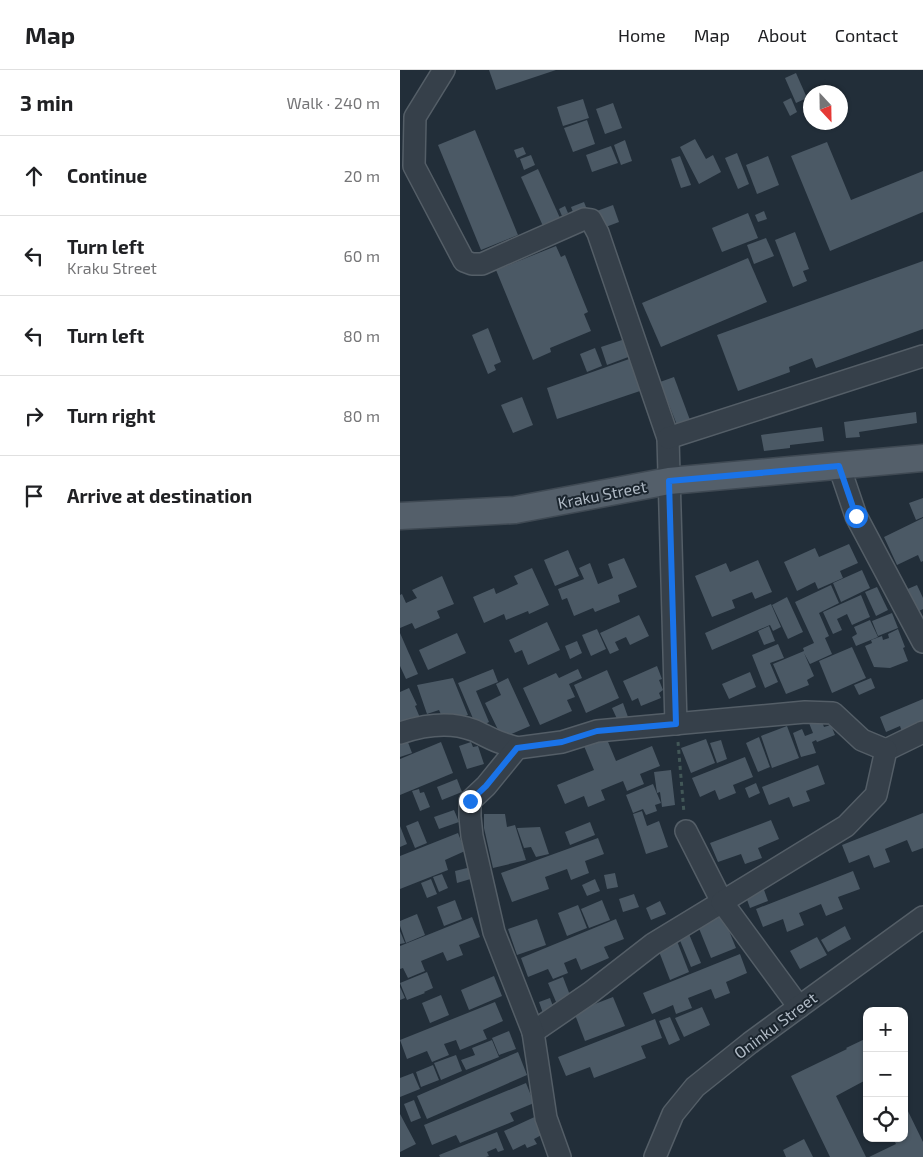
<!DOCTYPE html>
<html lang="en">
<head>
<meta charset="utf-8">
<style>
  :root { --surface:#fff; --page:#f2f2f2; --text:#202124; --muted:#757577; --line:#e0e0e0 }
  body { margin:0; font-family:"Exo 2",sans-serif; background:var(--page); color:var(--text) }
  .controls { position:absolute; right:15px; bottom:15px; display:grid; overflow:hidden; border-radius:10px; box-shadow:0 1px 4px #0004 }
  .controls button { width:45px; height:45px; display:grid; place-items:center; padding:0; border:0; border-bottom:1px solid var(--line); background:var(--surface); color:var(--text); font:25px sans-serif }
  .compass { position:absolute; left:403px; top:15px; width:45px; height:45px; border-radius:50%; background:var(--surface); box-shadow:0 1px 4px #0004; rotate:158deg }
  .stop { position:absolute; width:15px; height:15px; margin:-11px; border:4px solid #1a73e8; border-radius:50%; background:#fff }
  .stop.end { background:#1a73e8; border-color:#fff; box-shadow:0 1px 5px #0008 }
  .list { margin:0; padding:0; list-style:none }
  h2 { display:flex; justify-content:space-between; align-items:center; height:65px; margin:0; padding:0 20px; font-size:21px }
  h2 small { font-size:16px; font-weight:400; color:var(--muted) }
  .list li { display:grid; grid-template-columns:32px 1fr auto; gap:15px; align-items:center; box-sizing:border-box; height:80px; padding:0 20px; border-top:1px solid var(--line) }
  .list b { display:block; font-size:19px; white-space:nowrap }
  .list p { margin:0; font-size:16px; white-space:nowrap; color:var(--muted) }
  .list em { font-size:16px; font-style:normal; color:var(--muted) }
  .icon { flex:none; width:28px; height:28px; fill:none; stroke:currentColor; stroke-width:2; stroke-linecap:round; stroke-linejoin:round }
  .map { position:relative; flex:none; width:523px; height:1087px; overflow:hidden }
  header { display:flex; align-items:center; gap:30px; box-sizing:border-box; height:70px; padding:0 25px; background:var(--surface); border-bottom:1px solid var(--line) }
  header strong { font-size:24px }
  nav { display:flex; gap:28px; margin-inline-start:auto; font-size:18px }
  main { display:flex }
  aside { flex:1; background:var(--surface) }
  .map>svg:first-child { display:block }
  .building { fill:#4b5965 }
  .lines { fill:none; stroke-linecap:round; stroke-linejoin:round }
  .minor-casing { stroke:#545e67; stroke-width:24 }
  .major-casing { stroke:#3f4953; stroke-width:29 }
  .path { stroke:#425757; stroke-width:3; stroke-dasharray:4 4; stroke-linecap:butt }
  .minor { stroke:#36404a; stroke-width:21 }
  .major { stroke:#545f6a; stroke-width:26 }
  .route { stroke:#1a73e8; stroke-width:6 }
  .labels { text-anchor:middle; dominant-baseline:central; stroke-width:4; stroke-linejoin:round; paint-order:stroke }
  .street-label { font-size:16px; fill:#b1bbc6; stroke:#1b252e }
</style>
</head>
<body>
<header>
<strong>Map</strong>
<nav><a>Home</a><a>Map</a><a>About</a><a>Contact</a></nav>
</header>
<main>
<aside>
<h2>3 min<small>Walk · 240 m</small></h2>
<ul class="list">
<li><svg class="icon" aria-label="ahead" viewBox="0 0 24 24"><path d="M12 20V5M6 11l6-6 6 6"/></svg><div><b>Continue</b></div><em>20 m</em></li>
<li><svg class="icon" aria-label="left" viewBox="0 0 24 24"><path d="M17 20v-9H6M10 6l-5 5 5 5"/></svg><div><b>Turn left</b><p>Kraku Street</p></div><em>60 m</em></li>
<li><svg class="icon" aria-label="left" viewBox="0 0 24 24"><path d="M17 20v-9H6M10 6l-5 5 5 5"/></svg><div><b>Turn left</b></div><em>80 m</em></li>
<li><svg class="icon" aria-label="right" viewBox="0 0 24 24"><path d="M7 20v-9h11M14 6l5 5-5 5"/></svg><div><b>Turn right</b></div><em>80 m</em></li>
<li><svg class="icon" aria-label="arrive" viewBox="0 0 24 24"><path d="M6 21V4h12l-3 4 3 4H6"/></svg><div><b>Arrive at destination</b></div></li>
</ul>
</aside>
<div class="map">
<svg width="523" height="1087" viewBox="0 0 523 1087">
  <rect width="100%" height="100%" fill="#222e39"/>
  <g class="building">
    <polygon points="89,0 156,0 96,20"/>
    <polygon points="396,3 407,28 396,33 385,8"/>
    <polygon points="391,28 397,42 390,46 383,32"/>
    <polygon points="183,29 189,48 163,56 157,37"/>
    <polygon points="213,33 222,58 205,64 196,39"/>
    <polygon points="187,50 195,74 173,82 164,58"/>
    <polygon points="75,60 118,165 81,180 38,75"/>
    <polygon points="295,69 306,89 313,85 321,102 299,114 280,77"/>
    <polygon points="225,70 232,91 221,95 214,75"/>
    <polygon points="427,72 451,130 523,101 523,142 430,181 391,86"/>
    <polygon points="211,76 218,93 192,102 186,85"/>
    <polygon points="123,77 126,84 117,88 114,80"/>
    <polygon points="337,83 349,114 338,119 325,88"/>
    <polygon points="131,85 135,95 124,100 120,89"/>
    <polygon points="280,86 291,115 281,118 271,89"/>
    <polygon points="368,86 379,115 357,124 346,95"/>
    <polygon points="138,99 160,148 143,156 121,107"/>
    <polygon points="184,132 188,142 175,147 171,137"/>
    <polygon points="213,135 219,152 203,158 197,141"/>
    <polygon points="165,136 168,143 162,146 159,139"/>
    <polygon points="364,141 367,149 358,152 355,145"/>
    <polygon points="348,143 358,168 322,182 312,158"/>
    <polygon points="395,162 409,199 403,201 407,211 393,217 375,170"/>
    <polygon points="366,168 374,186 354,194 347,175"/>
    <polygon points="156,176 161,187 165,185 188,242 184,244 191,261 150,278 151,282 133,290 96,200"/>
    <polygon points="348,188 367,232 261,277 242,233"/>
    <polygon points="523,191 523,259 416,298 412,288 389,297 390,302 338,321 317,265"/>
    <polygon points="88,258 101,292 94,295 96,300 88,304 72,265"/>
    <polygon points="225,269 231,286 207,295 201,277"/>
    <polygon points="195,278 202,296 187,302 180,284"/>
    <polygon points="232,288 243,320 157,349 147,318"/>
    <polygon points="274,307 290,350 277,355 260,312"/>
    <polygon points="122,327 133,355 113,363 101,335"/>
    <polygon points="516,342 517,353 459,362 460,367 446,368 444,352"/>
    <polygon points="422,357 424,371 390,375 390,378 364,381 361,365"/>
    <polygon points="523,428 523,447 516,450 509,433"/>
    <polygon points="523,448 523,491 521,492 518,485 497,495 484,467"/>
    <polygon points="449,474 458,493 440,501 443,508 418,519 415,512 397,521 384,492 415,478 419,487"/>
    <polygon points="168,480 179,506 155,516 144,490"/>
    <polygon points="224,488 237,517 218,525 220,532 195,542 193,538 174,546 167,528 162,530 158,519 184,509 179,498 190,493 198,514 213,508 208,494"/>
    <polygon points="358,490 372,522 355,529 352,522 332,530 335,538 312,547 295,506 326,493 330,502"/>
    <polygon points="132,498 149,535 129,544 128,541 106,550 104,544 84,553 73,527 94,518 96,524 118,514 114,506"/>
    <polygon points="462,500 470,518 441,532 433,513"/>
    <polygon points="42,506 54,534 37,541 40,548 15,559 12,553 0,558 0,525 2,524 6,533 17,528 12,520"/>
    <polygon points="431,515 439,533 419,543 429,566 425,568 432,584 410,594 404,583 414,606 407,610 409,615 386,624 373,594 404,581 403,578 414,573 395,532"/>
    <polygon points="517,515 523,528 523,539 513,544 503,521"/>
    <polygon points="477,517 488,540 476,546 465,522"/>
    <polygon points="461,525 470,547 452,555 447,544 437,549 442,560 433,564 423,542"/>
    <polygon points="387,527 403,562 388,569 372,535"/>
    <polygon points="371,534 381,557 373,561 370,555 312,580 305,563"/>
    <polygon points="492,543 498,558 478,566 472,551"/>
    <polygon points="239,545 249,566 230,575 226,567 215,572 219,580 210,584 200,563"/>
    <polygon points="470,550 478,567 456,576 452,567 457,564 454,557"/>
    <polygon points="147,552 160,580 128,595 122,580 115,583 109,570"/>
    <polygon points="369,556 375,571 364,575 358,561"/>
    <polygon points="197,559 206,579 191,586 182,565"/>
    <polygon points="498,559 505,577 503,578 508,591 490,598 474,597 465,576 472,573 471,570 482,566 483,570 489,568 488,564"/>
    <polygon points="0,563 18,604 6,609 0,596"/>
    <polygon points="57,563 66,583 28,600 19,580"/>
    <polygon points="177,571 182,583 170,589 165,576"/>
    <polygon points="378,574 384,588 370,593 378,612 365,618 352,585"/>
    <polygon points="452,577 466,608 432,623 419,591"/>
    <polygon points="257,596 262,609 259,610 263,620 259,623 261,628 241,636 238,628 232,631 223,611"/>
    <polygon points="93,599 98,612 76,621 89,652 77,658 58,613"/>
    <polygon points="178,599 182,608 169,614 175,627 167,630 172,641 140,655 123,618 156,603 159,608"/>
    <polygon points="207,600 219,628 186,643 174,615"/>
    <polygon points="350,602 356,617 329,629 322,614"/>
    <polygon points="53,608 68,645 45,653 39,640 27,644 17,615"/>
    <polygon points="108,608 130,656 102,668 85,633 101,625 96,614"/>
    <polygon points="471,608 475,618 459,625 454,615"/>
    <polygon points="9,618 17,635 15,636 21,650 0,659 0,622"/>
    <polygon points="523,629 523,653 502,662 500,656 486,662 480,647"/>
    <polygon points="223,633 228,647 218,651 212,638"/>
    <polygon points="421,649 424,657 431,655 435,665 417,672 416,670 412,672 416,683 401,687 393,663 402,659 405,666 413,663 409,653"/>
    <polygon points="387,656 399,688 372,698 361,666"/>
    <polygon points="6,667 12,683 0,687 0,669"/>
    <polygon points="206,667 216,691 252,676 260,696 240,704 244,714 227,721 223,711 201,720 205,730 188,737 184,726 165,734 157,715 194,700 184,676"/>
    <polygon points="359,667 370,697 358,702 346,673"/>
    <polygon points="306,669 315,693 291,703 281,678"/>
    <polygon points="321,670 327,689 317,693 310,673"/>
    <polygon points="41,672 53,703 0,725 0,689"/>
    <polygon points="71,672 73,677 78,676 84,694 67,699 59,676"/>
    <polygon points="345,687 353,707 333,715 336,723 319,730 315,720 300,727 292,708"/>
    <polygon points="418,695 425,714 406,721 410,731 393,737 389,727 369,735 362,717"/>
    <polygon points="271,700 275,735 262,737 260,722 257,723 254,702"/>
    <polygon points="57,709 62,722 42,730 37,717"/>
    <polygon points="356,713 360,723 349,728 345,718"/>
    <polygon points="253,714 261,733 255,735 257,741 246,745 243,739 233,743 226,725"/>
    <polygon points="19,719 20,723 24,722 30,737 20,741 12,721"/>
    <polygon points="54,740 59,752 39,759 34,747"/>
    <polygon points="242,741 247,756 259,751 268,777 246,784 233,744"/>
    <polygon points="523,743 523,778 512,782 507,770 485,779 490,792 474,798 469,785 449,793 442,775"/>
    <polygon points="84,744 105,744 107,757 115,755 126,790 93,798 84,758"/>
    <polygon points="371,750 379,769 358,778 362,788 345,794 341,784 318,792 310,773"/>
    <polygon points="18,751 27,773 15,778 6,756"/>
    <polygon points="190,752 195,765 170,775 165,762"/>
    <polygon points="0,756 7,774 0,777"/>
    <polygon points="140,757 149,784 136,787 131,777 124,778 117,758"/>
    <polygon points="58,763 65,781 45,790 48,800 0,819 0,786"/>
    <polygon points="198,768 204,784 185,791 189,803 171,810 167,799 145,807 149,819 112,832 101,803"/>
    <polygon points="71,797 74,808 57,813 55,801"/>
    <polygon points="453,801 460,819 438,827 443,839 426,846 421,834 399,843 404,855 387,862 383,849 363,857 356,839"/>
    <polygon points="215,803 218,817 207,819 204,805"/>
    <polygon points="42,804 48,818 39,822 33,807"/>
    <polygon points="31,809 37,824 27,828 21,813"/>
    <polygon points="195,809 200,821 187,826 182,815"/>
    <polygon points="363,817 368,831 350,838 345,824"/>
    <polygon points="234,824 239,837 223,842 219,829"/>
    <polygon points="55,830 62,849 44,856 37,837"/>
    <polygon points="202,830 210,850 189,858 181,839"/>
    <polygon points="260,831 266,844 251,850 246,838"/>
    <polygon points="178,835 187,858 167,866 158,843"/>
    <polygon points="17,844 25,865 6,873 0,856 0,851"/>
    <polygon points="323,846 336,878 311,888 298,856"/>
    <polygon points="72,847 80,867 59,875 63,885 47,891 43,882 21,891 25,901 8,908 3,898 0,899 0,876"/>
    <polygon points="137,849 146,875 117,885 108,859"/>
    <polygon points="216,849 224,869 204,877 209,888 181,900 176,888 164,893 168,903 153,909 148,899 128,907 121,888"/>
    <polygon points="445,856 451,869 428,882 421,870"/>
    <polygon points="0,861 5,873 0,874"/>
    <polygon points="289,864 301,893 291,897 279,868"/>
    <polygon points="417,867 427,885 400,899 390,881"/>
    <polygon points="277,871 289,902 270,910 258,879"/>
    <polygon points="340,884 347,903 326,912 330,923 315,929 311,919 288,928 292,938 276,944 273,935 252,944 243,923"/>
    <polygon points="27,902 33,918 24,922 25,923 7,930 0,913"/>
    <polygon points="94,906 102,926 69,940 61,920"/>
    <polygon points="163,907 173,933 159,939 148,913"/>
    <polygon points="0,917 5,928 0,930"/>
    <polygon points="41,925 49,945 30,953 22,933"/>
    <polygon points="213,927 225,956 185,971 174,942"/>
    <polygon points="150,928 155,942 144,946 139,932"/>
    <polygon points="95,932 103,951 83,960 87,969 60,980 56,970 44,974 49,985 32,992 27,981 7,989 0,970"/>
    <polygon points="302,937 310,955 284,967 275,948"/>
    <polygon points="270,947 280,970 269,975 259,951"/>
    <polygon points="255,949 262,968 241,976 246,988 194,1008 190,997 166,1006 158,987"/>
    <polygon points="109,961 116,979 99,985 92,968"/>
    <polygon points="467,968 467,1016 464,1011 436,1026 466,1087 430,1087 391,1006 447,979 446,978"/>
    <polygon points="92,970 99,987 66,1000 61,990 75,985 72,978"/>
    <polygon points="118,982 127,1005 27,1049 17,1026"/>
    <polygon points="56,985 62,1001 41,1010 34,993"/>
    <polygon points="33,995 39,1010 21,1017 16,1002"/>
    <polygon points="13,1003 20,1019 0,1027 0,1008"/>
    <polygon points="126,1013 134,1033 110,1043 114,1051 60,1073 56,1065 32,1075 24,1055"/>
    <polygon points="14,1030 21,1048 11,1052 4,1034"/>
    <polygon points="504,1033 523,1072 523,1087 469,1087 496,1074 493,1068 504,1068"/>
    <polygon points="0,1044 16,1074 0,1082"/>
    <polygon points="141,1044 149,1061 134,1069 137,1074 127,1078 125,1074 113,1080 104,1061"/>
    <polygon points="97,1062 104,1080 98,1082 96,1078 87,1082 89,1086 86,1087 40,1087 39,1085"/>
    <polygon points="404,1069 413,1087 386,1087 383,1080"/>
  </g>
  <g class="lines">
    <defs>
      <g id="minor">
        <polyline points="44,0 15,47 14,96 64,191 72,194 82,194 184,149 191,150 198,163 268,368 276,654"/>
        <polyline points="268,368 523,286"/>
        <polyline points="439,396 456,446 523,572"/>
        <path d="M0,663C24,655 49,651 73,660C83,664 92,670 102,673C107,675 112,676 117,678"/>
        <polyline points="486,680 523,662"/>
        <polyline points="133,962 190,923 253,874 322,832 286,761"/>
        <polyline points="160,1087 146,1048 133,962 94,862 72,766 70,747 70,731 86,716 117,678 162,672 197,661 405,642 433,643 462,670 486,680 476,725 446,756 322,832 399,937"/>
        <polyline points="255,1087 273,1044 295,1017 350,973 399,937 523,847"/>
      </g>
      <polyline id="major" points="0,446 115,440 269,411 523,388"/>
    </defs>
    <use href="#minor" class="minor-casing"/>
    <use href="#major" class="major-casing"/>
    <polyline class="path" points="278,672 284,743"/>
    <use href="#minor" class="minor"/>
    <use href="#major" class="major"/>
  </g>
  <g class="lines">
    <polyline class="route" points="70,731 86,716 117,678 162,672 197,661 276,654 269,411 439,396 456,446"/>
  </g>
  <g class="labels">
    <g class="street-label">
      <text transform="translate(202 424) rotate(-11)">Kraku Street</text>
      <text transform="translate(375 955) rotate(-37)">Oninku Street</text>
    </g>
  </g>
</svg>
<div class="controls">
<button>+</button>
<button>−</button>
<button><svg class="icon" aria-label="locate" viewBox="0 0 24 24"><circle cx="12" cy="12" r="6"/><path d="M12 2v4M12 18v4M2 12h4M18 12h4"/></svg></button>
</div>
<svg class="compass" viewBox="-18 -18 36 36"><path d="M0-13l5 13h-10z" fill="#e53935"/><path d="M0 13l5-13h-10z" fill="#757577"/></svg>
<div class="stop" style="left:456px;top:446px"></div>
<div class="stop end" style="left:70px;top:731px"></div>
</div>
</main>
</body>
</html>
